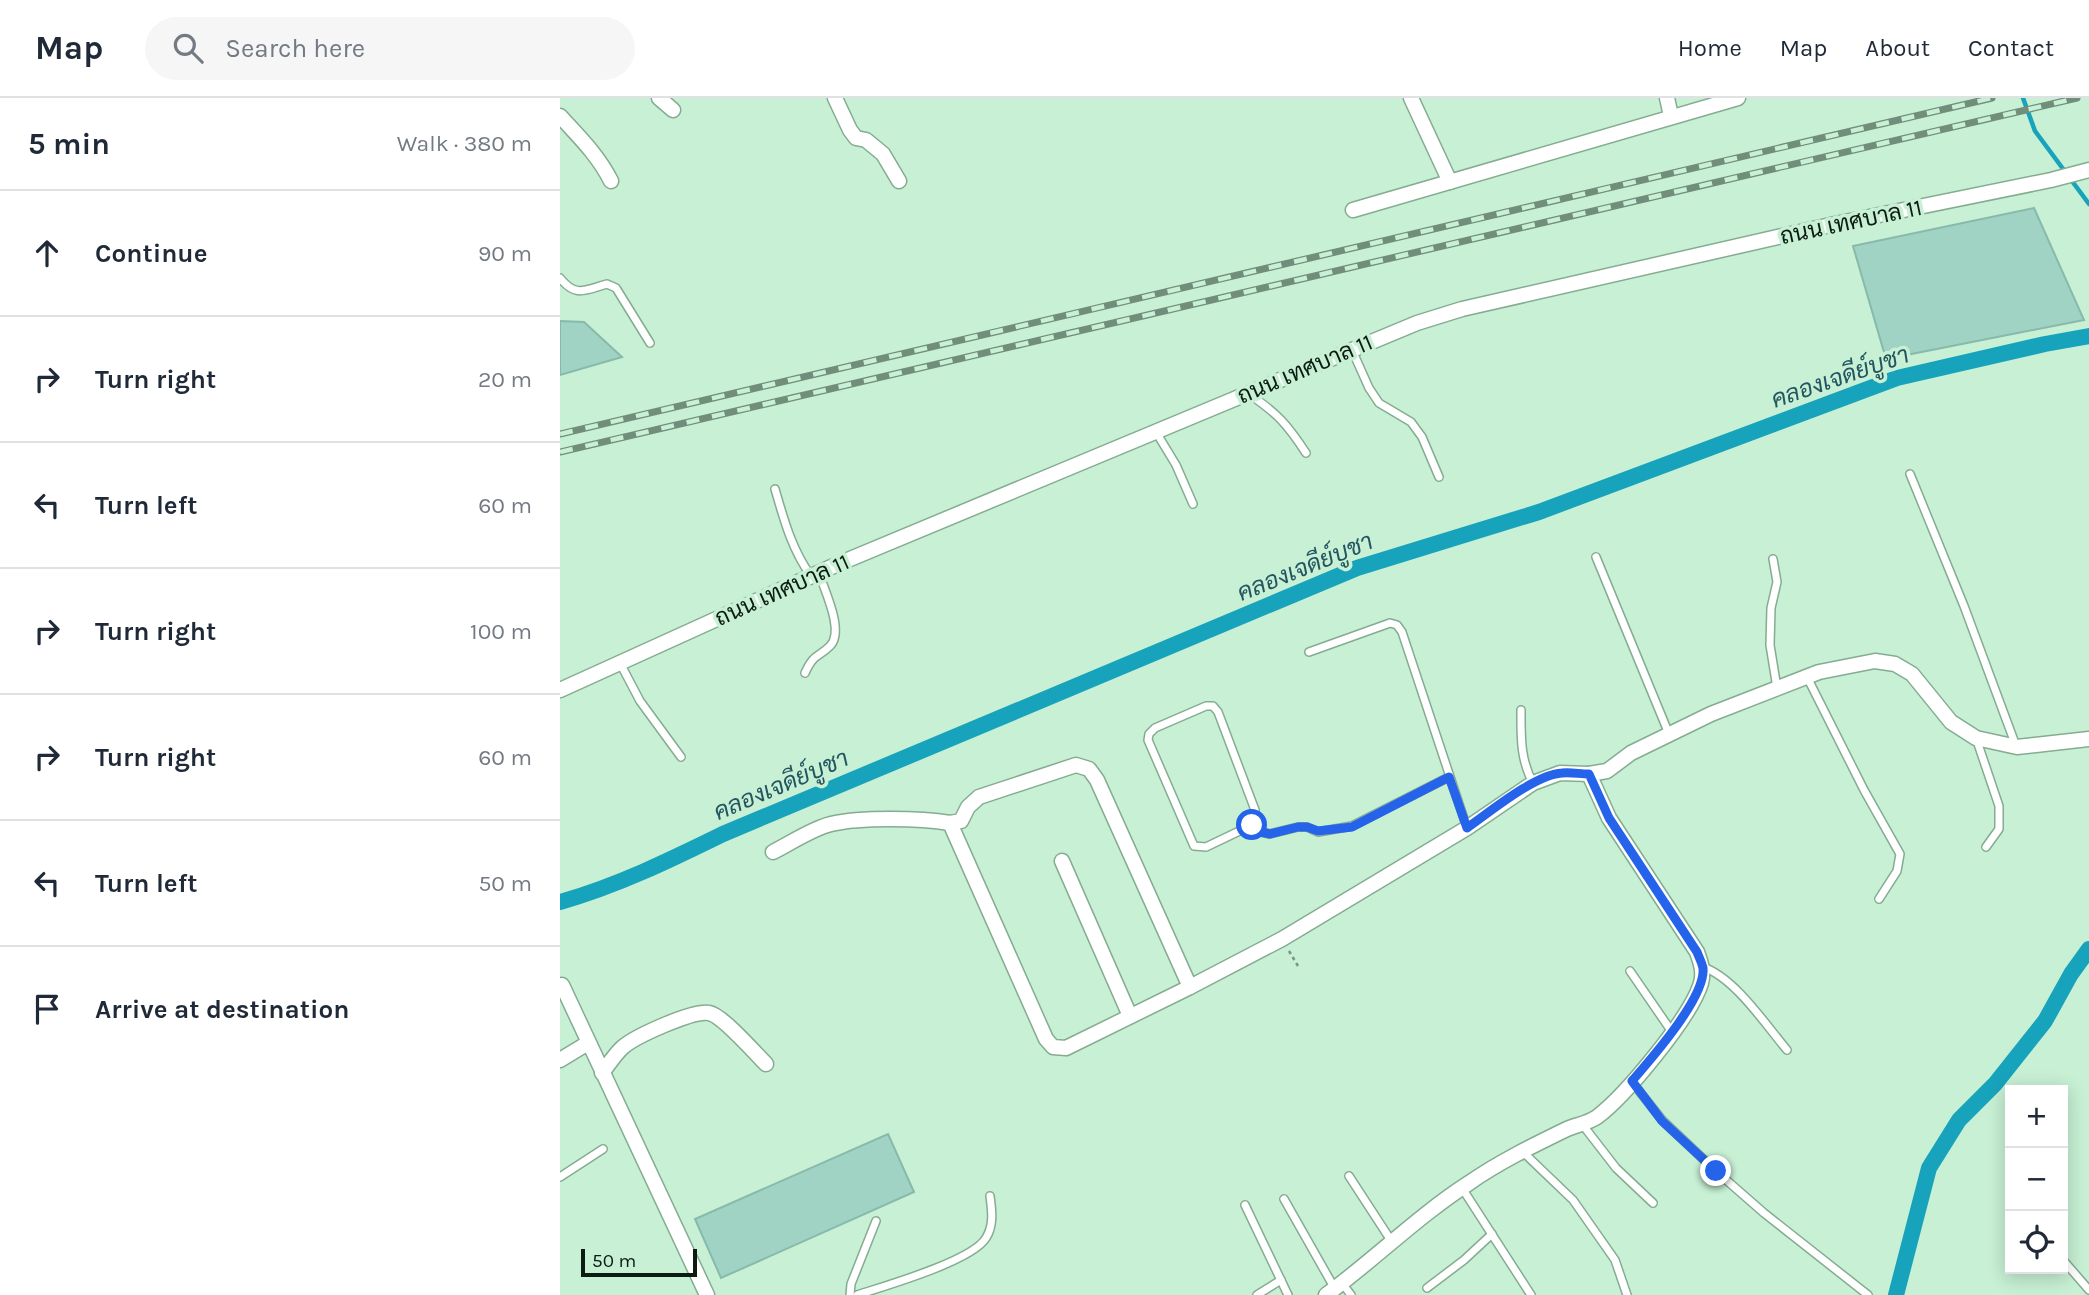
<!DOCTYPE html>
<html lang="en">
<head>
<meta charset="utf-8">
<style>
  :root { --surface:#fff; --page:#f6f6f7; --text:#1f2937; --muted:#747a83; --line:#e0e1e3 }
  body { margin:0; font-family:Karla,Sarabun,sans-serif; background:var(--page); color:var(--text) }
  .controls { position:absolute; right:21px; bottom:21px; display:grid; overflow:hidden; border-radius:0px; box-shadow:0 4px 18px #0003 }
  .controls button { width:63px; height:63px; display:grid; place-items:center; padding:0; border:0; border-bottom:2px solid var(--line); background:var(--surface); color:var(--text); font:35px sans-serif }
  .scale { position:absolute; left:21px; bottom:18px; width:116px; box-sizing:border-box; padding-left:7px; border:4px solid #0d1c12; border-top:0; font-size:19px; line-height:24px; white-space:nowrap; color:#0d1c12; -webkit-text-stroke:5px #c7f0d4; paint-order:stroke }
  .stop { position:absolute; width:21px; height:21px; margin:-16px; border:5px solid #2563eb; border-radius:50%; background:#fff }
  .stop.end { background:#2563eb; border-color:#fff; box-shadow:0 2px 7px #0008 }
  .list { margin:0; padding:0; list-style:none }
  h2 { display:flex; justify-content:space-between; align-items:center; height:91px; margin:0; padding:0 28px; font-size:30px }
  h2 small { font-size:23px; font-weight:400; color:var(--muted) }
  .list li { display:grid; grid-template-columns:46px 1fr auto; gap:21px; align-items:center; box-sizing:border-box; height:126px; padding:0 28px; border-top:2px solid var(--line) }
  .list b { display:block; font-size:26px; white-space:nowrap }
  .list em { font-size:23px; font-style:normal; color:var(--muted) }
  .icon { flex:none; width:38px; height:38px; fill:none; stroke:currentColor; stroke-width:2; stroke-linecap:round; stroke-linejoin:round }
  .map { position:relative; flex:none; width:1529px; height:1197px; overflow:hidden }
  header { display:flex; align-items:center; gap:42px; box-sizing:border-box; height:98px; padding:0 35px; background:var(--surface); border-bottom:2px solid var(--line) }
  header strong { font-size:33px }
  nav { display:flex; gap:38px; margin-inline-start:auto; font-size:24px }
  .search { width:490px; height:63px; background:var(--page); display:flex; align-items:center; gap:18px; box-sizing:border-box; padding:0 24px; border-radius:38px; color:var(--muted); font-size:26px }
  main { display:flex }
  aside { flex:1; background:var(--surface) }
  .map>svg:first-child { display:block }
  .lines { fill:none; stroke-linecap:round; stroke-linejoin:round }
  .stream { stroke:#18a3bd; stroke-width:4.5 }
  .canal { stroke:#18a3bd; stroke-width:16 }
  .building { fill:#a0d3c4; stroke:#87baab; stroke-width:2 }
  .service-casing { stroke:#85ac91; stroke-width:10 }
  .minor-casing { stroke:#85ac91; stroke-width:17 }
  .path { stroke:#799782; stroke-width:2.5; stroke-dasharray:3.5 3.5; stroke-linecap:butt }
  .service { stroke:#fff; stroke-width:7 }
  .minor { stroke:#fff; stroke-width:14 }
  .rail-casing { stroke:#718e7a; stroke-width:7 }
  .rail { stroke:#c7f0d4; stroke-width:4.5; stroke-dasharray:13; stroke-linecap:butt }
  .route { stroke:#2563eb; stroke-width:9 }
  .labels { text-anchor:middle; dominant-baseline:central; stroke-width:7; stroke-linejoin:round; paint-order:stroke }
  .street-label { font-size:23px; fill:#0d1c12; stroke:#c7f0d4 }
  .water-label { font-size:24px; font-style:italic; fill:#235661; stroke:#c7f0d4 }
</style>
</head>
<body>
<header>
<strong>Map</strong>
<div class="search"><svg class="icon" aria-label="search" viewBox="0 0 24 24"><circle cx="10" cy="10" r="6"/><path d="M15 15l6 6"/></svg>Search here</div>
<nav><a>Home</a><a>Map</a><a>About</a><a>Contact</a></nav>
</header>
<main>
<aside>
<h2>5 min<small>Walk · 380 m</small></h2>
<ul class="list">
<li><svg class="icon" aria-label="ahead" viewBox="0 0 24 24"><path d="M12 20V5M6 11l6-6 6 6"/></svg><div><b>Continue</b></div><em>90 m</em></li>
<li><svg class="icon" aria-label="right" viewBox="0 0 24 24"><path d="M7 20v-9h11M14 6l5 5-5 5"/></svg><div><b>Turn right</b></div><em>20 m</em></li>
<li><svg class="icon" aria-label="left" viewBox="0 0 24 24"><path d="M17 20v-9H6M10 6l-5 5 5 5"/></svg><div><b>Turn left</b></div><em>60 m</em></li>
<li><svg class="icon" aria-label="right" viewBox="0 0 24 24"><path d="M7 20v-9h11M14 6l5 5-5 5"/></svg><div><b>Turn right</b></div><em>100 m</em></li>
<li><svg class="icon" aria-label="right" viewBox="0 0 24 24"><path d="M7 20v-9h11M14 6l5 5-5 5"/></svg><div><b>Turn right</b></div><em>60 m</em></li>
<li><svg class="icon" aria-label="left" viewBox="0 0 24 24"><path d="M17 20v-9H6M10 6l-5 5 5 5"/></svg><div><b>Turn left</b></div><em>50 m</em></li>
<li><svg class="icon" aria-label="arrive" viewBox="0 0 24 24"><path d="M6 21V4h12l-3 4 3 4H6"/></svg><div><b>Arrive at destination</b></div></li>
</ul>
</aside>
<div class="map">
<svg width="1529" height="1197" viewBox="0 0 1529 1197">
  <rect width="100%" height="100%" fill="#c7f0d4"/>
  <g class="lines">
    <polyline class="stream" points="1463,0 1475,33 1529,106"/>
    <g class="canal">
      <path d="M0,804C57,788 110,762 163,736L797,470L979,414L1337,280L1485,246L1529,238"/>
      <polyline points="1336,1197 1369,1070 1399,1022 1435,986 1485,923 1511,876 1529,851"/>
    </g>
  </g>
  <g class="building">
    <polygon points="1474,110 1524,222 1326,261 1293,148"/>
    <polygon points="0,223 24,224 62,259 0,277"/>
    <polygon points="328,1036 354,1094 161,1180 135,1121"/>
  </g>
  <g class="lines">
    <defs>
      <g id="service">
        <path d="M0,180C16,200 25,192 47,186L56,190L90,245"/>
        <polyline points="792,252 809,290 819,305 851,324 862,339 879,379"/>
        <path d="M689,296C718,316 727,326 746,355"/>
        <polyline points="596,334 616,367 633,406"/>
        <polyline points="1350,376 1404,508 1456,648"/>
        <path d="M215,391C224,422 232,452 251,478"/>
        <polyline points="1036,459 1109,636"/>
        <polyline points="1213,461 1217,484 1211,510 1210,547 1217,590"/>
        <polyline points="749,554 830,525 837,527 842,534 907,730"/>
        <polyline points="60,565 80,603 121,659"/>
        <path d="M245,575C254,555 258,560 270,548C285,533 264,492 259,475"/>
        <polyline points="1247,579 1304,692 1340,756 1337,773 1319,801"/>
        <path d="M961,612C961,638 960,661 973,685"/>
        <polyline points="1416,640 1439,708 1439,731 1426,749"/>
        <polyline points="692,727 646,749 634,748 588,642 589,636 595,630 646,608 653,608 658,614 695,712 692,727 701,734 710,736 738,729 747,729 758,734 792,728 889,679"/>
        <path d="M1143,869C1175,880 1205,926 1227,952"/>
        <polyline points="1070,873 1112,934"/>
        <polyline points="1072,984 1103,1023 1156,1073 1204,1115 1308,1197"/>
        <polyline points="1022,1026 1056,1070 1093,1105"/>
        <polyline points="963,1054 1013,1102 1055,1162 1067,1197"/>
        <polyline points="789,1078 832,1144"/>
        <polyline points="0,1079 43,1051"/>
        <polyline points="902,1090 971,1197"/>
        <polyline points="724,1101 775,1191"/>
        <polyline points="685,1107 728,1197"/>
        <polyline points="1503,1162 1529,1192"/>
        <polyline points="782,1185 791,1197"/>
        <polyline points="867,1190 904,1162 932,1136"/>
        <polyline points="290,1197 291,1186 316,1123"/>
        <path d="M297,1197C325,1188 412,1163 426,1140C434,1127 432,1113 430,1098"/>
        <polyline points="697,1197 721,1182"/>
      </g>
      <g id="minor">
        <polyline points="99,0 113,12"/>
        <polyline points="275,0 290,32 296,40 306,42 323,56 339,83"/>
        <polyline points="851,0 890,84"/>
        <polyline points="1107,0 1111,18"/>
        <path d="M0,18C19,39 38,57 51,83"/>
        <polyline points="793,112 1178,0"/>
        <polyline points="0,592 278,466 857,225 902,211 1275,126 1491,82 1529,72"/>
        <polyline points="390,725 401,723 408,709 419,699 516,667 529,671 537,682 630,889"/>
        <path d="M213,754C231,745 251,731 271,726C300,719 361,720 390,725L486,941L493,949L506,950L630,889L722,841L907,730L973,685L1000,675L1029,676"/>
        <polyline points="502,763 570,918"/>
        <polyline points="2,887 147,1197"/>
        <polyline points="0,962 28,945"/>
        <path d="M42,975C49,966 55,956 63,949C76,938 133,912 149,915C162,917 195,955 206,966"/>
        <path d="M766,1197C815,1161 858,1118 909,1085C939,1064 974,1047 1007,1031C1017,1027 1028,1025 1037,1019C1065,998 1131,919 1141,885C1144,874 1141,865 1137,854L1049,720L1029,676L1047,673L1071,655L1151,616L1259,574L1315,563L1335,566L1352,576L1391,624L1416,640L1457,649L1529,641"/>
      </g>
    </defs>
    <use href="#service" class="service-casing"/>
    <use href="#minor" class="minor-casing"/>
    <polyline class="path" points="729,853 738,868"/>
    <use href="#service" class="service"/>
    <use href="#minor" class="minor"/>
    <defs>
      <g id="rail">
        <polyline points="0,336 1432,0"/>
        <polyline points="0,354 1517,0"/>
      </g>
    </defs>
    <use href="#rail" class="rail-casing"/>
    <use href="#rail" class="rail"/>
  </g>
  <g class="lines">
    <path class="route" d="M692,727L701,734L710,736L738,729H747L758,733L792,729L889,679L907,730C930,714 974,677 1002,675C1011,674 1020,676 1029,676L1049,720L1137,854C1139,859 1142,865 1143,870C1146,899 1091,961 1072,983L1102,1023L1156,1073"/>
  </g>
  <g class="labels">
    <g class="street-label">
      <text transform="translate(1291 124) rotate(-12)">ถนน เทศบาล 11</text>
      <text transform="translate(745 271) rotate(-23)">ถนน เทศบาล 11</text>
      <text transform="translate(222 492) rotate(-24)">ถนน เทศบาล 11</text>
    </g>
    <g class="water-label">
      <text transform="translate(1280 279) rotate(-19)">คลองเจดีย์บูชา</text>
      <text transform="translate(745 469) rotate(-22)">คลองเจดีย์บูชา</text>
      <text transform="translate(221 687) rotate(-23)">คลองเจดีย์บูชา</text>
    </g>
  </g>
</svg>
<div class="controls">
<button>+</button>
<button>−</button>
<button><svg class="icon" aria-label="locate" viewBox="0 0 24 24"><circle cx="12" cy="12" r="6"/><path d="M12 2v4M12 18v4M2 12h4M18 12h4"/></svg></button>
</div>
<div class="scale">50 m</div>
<div class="stop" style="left:692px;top:727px"></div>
<div class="stop end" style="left:1156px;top:1073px"></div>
</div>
</main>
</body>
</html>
